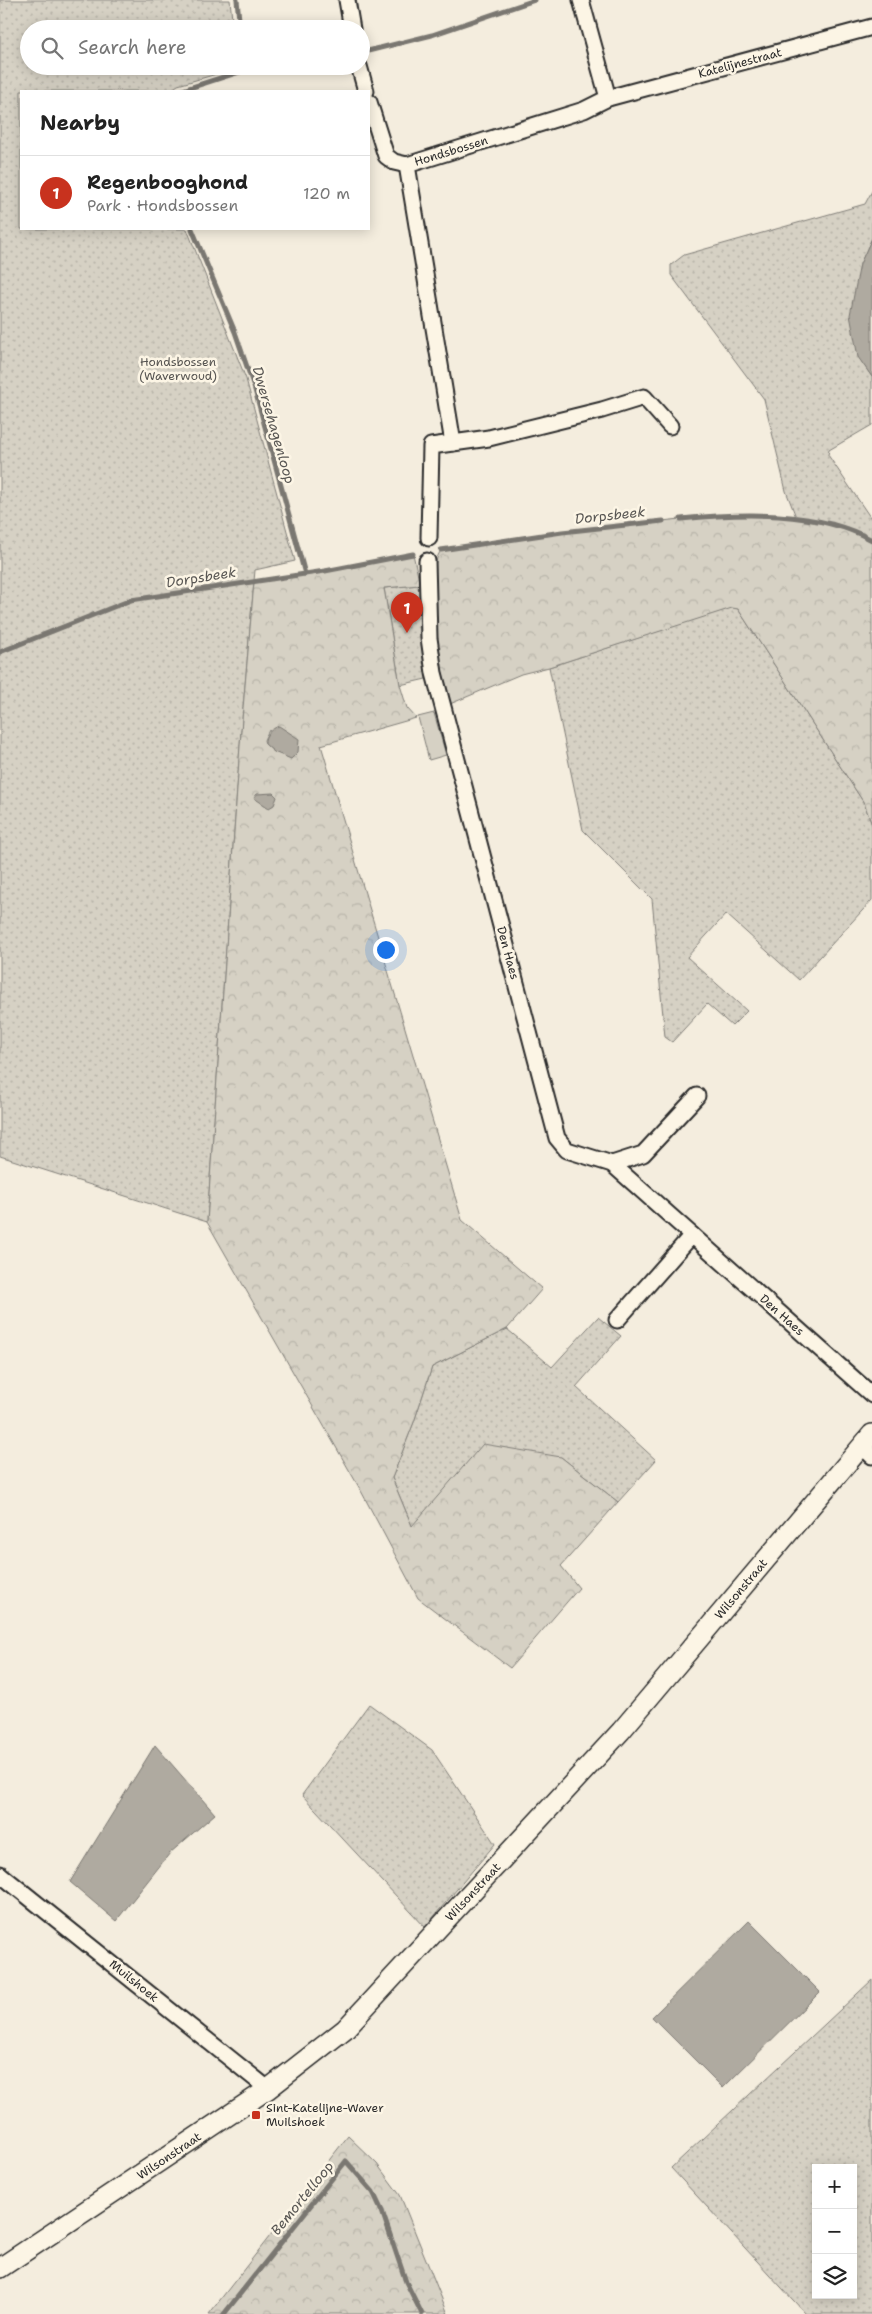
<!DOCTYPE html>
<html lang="en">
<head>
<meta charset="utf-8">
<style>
  :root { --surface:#fff; --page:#f6f6f6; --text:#222; --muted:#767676; --line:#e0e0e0; --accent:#c8321e }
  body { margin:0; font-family:"Shantell Sans",sans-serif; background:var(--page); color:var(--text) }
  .controls { position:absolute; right:15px; bottom:15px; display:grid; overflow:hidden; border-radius:0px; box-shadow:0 2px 12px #0003 }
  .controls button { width:45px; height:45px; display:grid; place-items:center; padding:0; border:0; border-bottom:1px solid var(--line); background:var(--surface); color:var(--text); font:25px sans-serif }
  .you { position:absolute; left:385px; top:949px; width:18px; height:18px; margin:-12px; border:4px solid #fff; border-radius:50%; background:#1a73e8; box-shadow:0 0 0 8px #1a73e833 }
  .badge { display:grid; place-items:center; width:32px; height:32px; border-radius:50%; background:var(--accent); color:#fff; font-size:16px; font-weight:700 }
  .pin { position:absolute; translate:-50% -41px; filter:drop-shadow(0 1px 2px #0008) }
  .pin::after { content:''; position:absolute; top:26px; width:18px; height:15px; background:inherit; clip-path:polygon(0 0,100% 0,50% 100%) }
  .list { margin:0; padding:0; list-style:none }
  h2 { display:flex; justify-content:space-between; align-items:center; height:65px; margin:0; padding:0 20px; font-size:21px }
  h2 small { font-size:16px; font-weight:400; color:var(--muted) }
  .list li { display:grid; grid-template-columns:32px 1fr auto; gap:15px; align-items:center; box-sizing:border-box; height:75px; padding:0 20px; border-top:1px solid var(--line) }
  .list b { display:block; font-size:19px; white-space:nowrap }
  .list p { margin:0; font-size:16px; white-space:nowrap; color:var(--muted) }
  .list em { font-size:16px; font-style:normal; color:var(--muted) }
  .icon { flex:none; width:28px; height:28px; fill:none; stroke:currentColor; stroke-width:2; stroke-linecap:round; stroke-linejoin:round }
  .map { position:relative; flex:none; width:872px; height:2314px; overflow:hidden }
  .search { position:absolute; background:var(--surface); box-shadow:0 2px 12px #0003; left:20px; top:20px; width:350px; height:55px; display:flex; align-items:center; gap:12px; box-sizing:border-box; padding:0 18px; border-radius:28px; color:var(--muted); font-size:19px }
  .panel { position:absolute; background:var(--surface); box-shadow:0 2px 12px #0003; left:20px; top:90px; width:350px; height:140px; border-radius:0px }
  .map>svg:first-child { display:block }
  .green { fill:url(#green-dots); stroke:#807e78; fill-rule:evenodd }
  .forest { fill:url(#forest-crowns); stroke:#807e78; fill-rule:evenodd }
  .pitch { fill:#d6d1c4; stroke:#807e78 }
  .water { fill:#afaaa0; stroke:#7a7771 }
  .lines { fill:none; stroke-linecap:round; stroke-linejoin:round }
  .stream { stroke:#7a7771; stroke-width:5 }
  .minor-casing { stroke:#2b2b2b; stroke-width:19 }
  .tertiary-casing { stroke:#2b2b2b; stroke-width:22 }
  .minor { stroke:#fcf5e5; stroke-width:15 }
  .tertiary { stroke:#fcf5e5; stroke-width:19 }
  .poi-dot { fill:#c8321e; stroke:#fcf5e5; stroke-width:2 }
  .labels { text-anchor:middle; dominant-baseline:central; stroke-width:5; stroke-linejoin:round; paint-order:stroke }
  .street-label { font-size:12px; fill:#2b2b2b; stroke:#fcf5e5 }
  .park-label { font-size:12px; fill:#565451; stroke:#fcf5e5 }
  .poi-label { font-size:12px; fill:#2b2b2b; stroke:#fcf5e5; text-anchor:start }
  .water-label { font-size:14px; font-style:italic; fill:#595754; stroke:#fcf5e5 }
</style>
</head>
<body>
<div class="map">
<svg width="872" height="2314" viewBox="0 0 872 2314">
  <defs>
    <pattern id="green-dots" width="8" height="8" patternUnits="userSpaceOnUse" patternTransform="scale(1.25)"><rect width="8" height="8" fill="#d6d1c4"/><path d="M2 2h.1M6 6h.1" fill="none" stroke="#b8b4a9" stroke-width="1.8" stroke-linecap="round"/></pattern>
    <pattern id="forest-crowns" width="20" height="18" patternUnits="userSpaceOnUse" patternTransform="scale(1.25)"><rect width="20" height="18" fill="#d6d1c4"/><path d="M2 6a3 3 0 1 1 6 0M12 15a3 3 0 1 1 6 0" fill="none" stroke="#b8b4a9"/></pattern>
  </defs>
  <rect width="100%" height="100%" fill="#f4edde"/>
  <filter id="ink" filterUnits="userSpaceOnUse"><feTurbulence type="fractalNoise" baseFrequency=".02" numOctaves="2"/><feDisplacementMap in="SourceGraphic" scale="10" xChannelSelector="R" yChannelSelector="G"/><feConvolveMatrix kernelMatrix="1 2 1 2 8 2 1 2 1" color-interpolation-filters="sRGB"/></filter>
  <g filter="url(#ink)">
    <g class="green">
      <polygon points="0,0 230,0 233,29 29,29 29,66 238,68 178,85 169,91 21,91 21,229 187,229 246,379 295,561 255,570 241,731 207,1222 0,1156"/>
      <polygon points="872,191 872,238 860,264 858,356 872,377 872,425 829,450 828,455 872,520 872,540 860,533 796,517 786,491 764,399 671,275 671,265 684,255 865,204"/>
      <polygon points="420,585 426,679 400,685 384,588"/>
      <polygon points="732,607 738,609 864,803 872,825 872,900 799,980 726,914 687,957 747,1011 732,1026 707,1004 672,1042 665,1037 652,899 583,830 549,667"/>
      <polygon points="598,1317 621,1336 576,1387 656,1460 618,1502 561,1457 412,1526 392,1478 414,1422 432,1367 507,1329 552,1367"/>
      <polygon points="369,1704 432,1750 495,1844 425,1927 302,1795"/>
      <path d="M872,1980V2314H806L671,2168ZM816,2168H853V2295H816Z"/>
    </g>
    <g class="forest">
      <path d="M717,515C769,517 825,513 872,540V825L864,803L738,609L732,608L549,667L521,674L450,704C441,669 421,580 441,550L562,532Z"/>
      <path d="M413,554L420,585L384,588L400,685L407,708L416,718L321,745L462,1220L542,1289L507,1329L432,1367L414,1422L392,1478L412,1526L483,1444L561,1457L618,1502L561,1566L579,1588L510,1668L418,1598L360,1489L207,1222L241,731L254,582ZM269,730L291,758L274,752L265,744L264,740Z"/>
      <polygon points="348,2136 377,2164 400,2195 448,2314 209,2314"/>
    </g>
    <polygon class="pitch" points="434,713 446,755 429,760 418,717"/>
    <g class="water">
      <polygon points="872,238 872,377 858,357 850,315 860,264"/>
      <path d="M279,726L299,739L298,752L291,759L274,752L265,744C264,735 271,729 279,726Z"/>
      <polygon points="273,793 277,797 274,805 269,808 254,798 257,794"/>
      <polygon points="155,1745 215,1814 170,1853 116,1921 70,1882"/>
      <polygon points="749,1921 820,1992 723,2088 652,2017"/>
    </g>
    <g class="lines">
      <g class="stream">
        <polyline points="237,0 240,29"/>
        <polyline points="368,51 432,35 535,0"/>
        <polyline points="180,91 242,71 243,66"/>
        <polyline points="192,229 235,332 255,390 305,574"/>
        <path d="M681,519C740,513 818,510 872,540"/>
        <polyline points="441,550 562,532 663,521"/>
        <polyline points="0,652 131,600 325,571 413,554"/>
        <polyline points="224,2314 346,2161 373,2192 382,2211 406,2282 422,2314"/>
      </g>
      <defs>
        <g id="minor">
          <polyline points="347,0 352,29"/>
          <polyline points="359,66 366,91"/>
          <polyline points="608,98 872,27"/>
          <polyline points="369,102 386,156 394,162 407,165"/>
          <polyline points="453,443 407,165 584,110 608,98 581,0"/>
          <polyline points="429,538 431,446 489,438 602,410 644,397 670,426"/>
          <polyline points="427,561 429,638 434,673 557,1138 567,1150 612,1164 872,1395"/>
          <polyline points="612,1164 643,1154 697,1096"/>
          <polyline points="617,1320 692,1235"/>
          <polyline points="862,1446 872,1456"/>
          <polyline points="0,1874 268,2089"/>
        </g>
        <polyline id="tertiary" points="0,2268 268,2089 345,2029 621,1731 872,1434"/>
      </defs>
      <use href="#minor" class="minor-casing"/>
      <use href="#tertiary" class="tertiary-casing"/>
      <use href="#minor" class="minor"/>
      <use href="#tertiary" class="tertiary"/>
    </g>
  </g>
  <rect class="poi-dot" x="251" y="2110" width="10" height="10" rx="2.5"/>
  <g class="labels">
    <g class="street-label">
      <text transform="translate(740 63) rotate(-15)">Katelijnestraat</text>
      <text transform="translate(451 151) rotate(-17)">Hondsbossen</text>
      <text transform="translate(508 953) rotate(75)">Den Haes</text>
      <text transform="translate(782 1315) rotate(42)">Den Haes</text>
      <text transform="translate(741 1589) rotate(-50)">Wilsonstraat</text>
      <text transform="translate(473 1892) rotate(-47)">Wilsonstraat</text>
      <text transform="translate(134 1981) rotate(39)">Muilshoek</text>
      <text transform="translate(169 2156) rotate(-34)">Wilsonstraat</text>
    </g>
    <g class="park-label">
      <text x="178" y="362">Hondsbossen<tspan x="178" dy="14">(Waverwoud)</tspan></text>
    </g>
    <g class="poi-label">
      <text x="266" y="2108">Sint-Katelijne-Waver<tspan x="266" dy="14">Muilshoek</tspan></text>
    </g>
    <g class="water-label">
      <text transform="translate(274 425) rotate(74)">Dwersehagenloop</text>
      <text transform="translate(610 515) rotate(-6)">Dorpsbeek</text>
      <text transform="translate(201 577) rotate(-9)">Dorpsbeek</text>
      <text transform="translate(302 2198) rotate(-51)">Bemortelloop</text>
    </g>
  </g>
</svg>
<div class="controls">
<button>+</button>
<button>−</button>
<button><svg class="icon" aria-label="layers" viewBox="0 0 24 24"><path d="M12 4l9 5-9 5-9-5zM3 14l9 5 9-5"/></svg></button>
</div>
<div class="you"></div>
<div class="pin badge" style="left:407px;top:633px">1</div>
<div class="search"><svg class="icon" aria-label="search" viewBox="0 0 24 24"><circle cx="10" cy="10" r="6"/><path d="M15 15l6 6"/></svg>Search here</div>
<section class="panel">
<h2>Nearby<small></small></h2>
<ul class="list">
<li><span class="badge">1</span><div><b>Regenbooghond</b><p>Park · Hondsbossen</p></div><em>120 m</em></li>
</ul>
</section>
</div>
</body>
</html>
